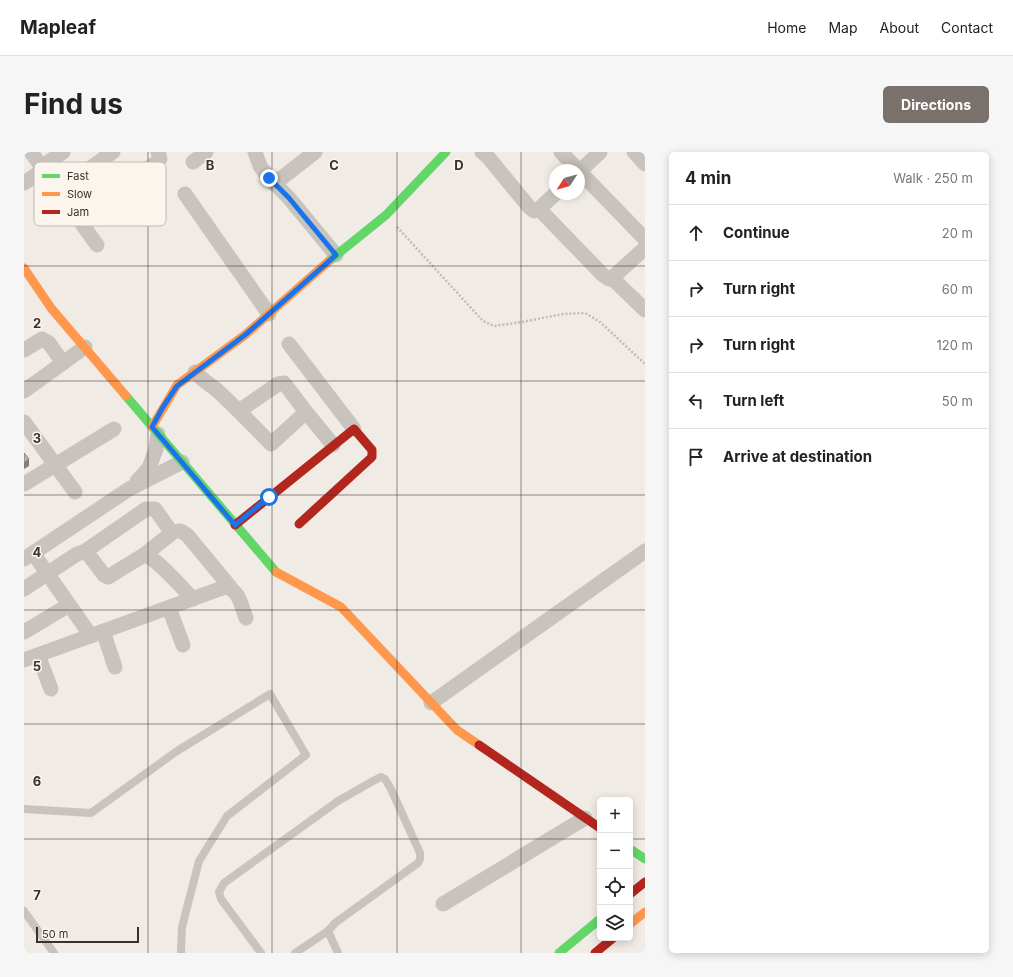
<!DOCTYPE html>
<html lang="en">
<head>
<meta charset="utf-8">
<style>
  :root { --surface:#fff; --page:#f6f6f6; --text:#222; --muted:#767676; --line:#e0e0e0; --accent:#7a716c }
  body { margin:0; font-family:Inter,sans-serif; background:var(--page); color:var(--text) }
  .controls { position:absolute; right:12px; bottom:12px; display:grid; overflow:hidden; border-radius:6px; box-shadow:0 2px 10px #0003 }
  .controls button { width:36px; height:36px; display:grid; place-items:center; padding:0; border:0; border-bottom:1px solid var(--line); background:var(--surface); color:var(--text); font:20px sans-serif }
  .compass { position:absolute; left:525px; top:12px; width:36px; height:36px; border-radius:50%; background:var(--surface); box-shadow:0 2px 10px #0003; rotate:234deg }
  .scale { position:absolute; left:12px; bottom:10px; width:103px; box-sizing:border-box; padding-left:4px; border:2px solid #3b302b; border-top:0; font-size:11px; line-height:14px; white-space:nowrap; color:#3b302b; -webkit-text-stroke:3px #fbf5ee; paint-order:stroke }
  .stop { position:absolute; width:12px; height:12px; margin:-9px; border:3px solid #1a73e8; border-radius:50%; background:#fff }
  .stop.end { background:#1a73e8; border-color:#fff; box-shadow:0 1px 4px #0008 }
  .list { margin:0; padding:0; list-style:none }
  h2 { display:flex; justify-content:space-between; align-items:center; height:52px; margin:0; padding:0 16px; font-size:17px }
  h2 small { font-size:13px; font-weight:400; color:var(--muted) }
  .list li { display:grid; grid-template-columns:26px 1fr auto; gap:12px; align-items:center; box-sizing:border-box; height:56px; padding:0 16px; border-top:1px solid var(--line) }
  .list b { display:block; font-size:15px; white-space:nowrap }
  .list em { font-size:13px; font-style:normal; color:var(--muted) }
  .icon { flex:none; width:22px; height:22px; fill:none; stroke:currentColor; stroke-width:2; stroke-linecap:round; stroke-linejoin:round }
  .map { position:relative; flex:none; width:621px; height:801px; overflow:hidden; border-radius:6px }
  header { display:flex; align-items:center; gap:24px; box-sizing:border-box; height:56px; padding:0 20px; background:var(--surface); border-bottom:1px solid var(--line) }
  header strong { font-size:19px }
  nav { display:flex; gap:22px; margin-inline-start:auto; font-size:14px }
  .intro { display:flex; align-items:center; justify-content:space-between; box-sizing:border-box; height:96px; padding:0 24px }
  h1 { margin:0; font-size:28px }
  .button { padding:10px 18px; border-radius:6px; background:var(--accent); color:#fff; font-size:14px; font-weight:700 }
  main { display:flex; gap:24px; padding:0 24px }
  aside { flex:1; background:var(--surface); border-radius:6px; box-shadow:0 2px 10px #0003 }
  .map>svg:first-child { display:block }
  .lines { fill:none; stroke-linecap:round; stroke-linejoin:round }
  .path { stroke:#c2bbb6; stroke-width:2.5; stroke-dasharray:2 2; stroke-linecap:butt }
  .lane { stroke:#c9c3be; stroke-width:8 }
  .street { stroke:#c9c3be; stroke-width:15 }
  .fast { stroke:#63d668; stroke-width:9 }
  .slow { stroke:#ff974d; stroke-width:9 }
  .jam { stroke:#b3261e; stroke-width:9 }
  .shaded-wall { fill:#887a75 }
  .building { fill:#c3afa7; stroke:#887a75 }
  .route { stroke:#1a73e8; stroke-width:5 }
  .grid { fill:none; stroke:#3b302b; stroke-width:1; stroke-opacity:0.55 }
  .key { fill:#fbf5ee; stroke:#c1bab4; stroke-width:1 }
  .key-label { font-size:11px; fill:#3b302b }
  .grid-label { font-size:13px; text-anchor:middle; font-weight:bold; fill:#3b302b; stroke:#fbf5ee; stroke-width:3; stroke-linejoin:round; paint-order:stroke }
</style>
</head>
<body>
<header>
<strong>Mapleaf</strong>
<nav><a>Home</a><a>Map</a><a>About</a><a>Contact</a></nav>
</header>
<div class="intro"><h1>Find us</h1><a class="button">Directions</a></div>
<main>
<div class="map">
<svg width="621" height="801" viewBox="0 0 621 801">
  <rect width="100%" height="100%" fill="#f0ebe5"/>
  <g class="lines">
    <polyline class="path" points="373,75 459,169 470,174 498,170 539,162 561,161 576,170 621,212"/>
    <g class="lane">
      <polyline points="0,657 67,661 153,599 246,542 282,603 203,664 175,709 158,775 157,801"/>
      <polyline points="0,759 30,801"/>
      <polyline points="304,779 314,801"/>
      <polyline points="237,801 197,747 195,740 200,731 314,649 349,629 357,625 361,627 367,637 396,701 396,707 394,711 311,771 304,779 271,801"/>
    </g>
    <g class="street">
      <polyline points="7,0 73,93"/>
      <polyline points="231,0 236,14 245,26 265,46 312,103"/>
      <polyline points="458,0 464,5 505,55 510,59 515,57 531,42"/>
      <polyline points="537,0 554,18"/>
      <polyline points="610,0 621,12"/>
      <polyline points="169,10 182,0"/>
      <polyline points="17,15 39,0"/>
      <polyline points="555,19 621,87"/>
      <polyline points="555,20 576,0"/>
      <polyline points="0,31 19,18"/>
      <polyline points="250,32 291,0"/>
      <polyline points="34,39 89,0"/>
      <polyline points="161,42 245,162"/>
      <polyline points="515,57 579,123 585,127 588,126 621,96"/>
      <polyline points="53,65 132,11 136,7 134,0"/>
      <polyline points="588,126 621,158"/>
      <polyline points="265,192 330,277"/>
      <polyline points="0,198 18,187 25,191 39,211"/>
      <path d="M171,220C178,228 187,233 195,240C213,257 230,274 247,292L282,260L309,293"/>
      <polyline points="0,239 61,195"/>
      <polyline points="215,259 254,232 260,231 282,260"/>
      <polyline points="0,270 51,340"/>
      <polyline points="113,329 125,316 132,297 134,282"/>
      <polyline points="0,332 90,277"/>
      <polyline points="60,400 122,357 131,357 148,381"/>
      <polyline points="9,401 67,484"/>
      <path d="M120,403L148,381C155,377 158,379 164,384L207,436"/>
      <polyline points="0,407 105,337 158,310"/>
      <path d="M0,437L53,402L60,400L64,402L80,423L84,425L120,403C132,405 159,437 169,447"/>
      <polyline points="145,456 159,493"/>
      <polyline points="79,479 91,515"/>
      <polyline points="0,480 45,453"/>
      <polyline points="14,503 27,537"/>
      <path d="M0,508L201,435C216,438 217,454 222,466"/>
      <polyline points="407,551 621,399"/>
      <polyline points="419,752 561,666"/>
    </g>
    <g class="fast">
      <polyline points="305,109 362,63 422,0"/>
      <polyline points="102,244 252,420"/>
      <polyline points="606,697 621,707"/>
      <polyline points="535,801 576,767"/>
    </g>
    <g class="slow">
      <polyline points="0,116 27,156 102,244"/>
      <polyline points="128,275 153,233 221,183 305,109"/>
      <polyline points="252,420 317,455 433,578 455,593"/>
      <polyline points="606,772 621,760"/>
    </g>
    <g class="jam">
      <polyline points="211,373 330,277 348,298 348,305 275,372"/>
      <polyline points="455,593 576,676"/>
      <polyline points="606,742 621,730"/>
      <polyline points="571,801 589,786"/>
    </g>
  </g>
  <polygon class="shaded-wall" points="5,307 5,314 0,317 0,311"/>
  <polygon class="building" points="0,301 5,307 0,311"/>
  <g class="lines">
    <polyline class="route" points="245,26 265,46 312,103 221,183 153,234 139,255 128,275 211,373 245,345"/>
  </g>
  <path class="grid" d="M124,0V801M248,0V801M373,0V801M497,0V801M0,114H621M0,229H621M0,343H621M0,458H621M0,572H621M0,687H576M606,687H621"/>
  <rect x="10" y="10" width="132" height="64" rx="6" class="key"/>
  <rect x="18" y="22" width="18" height="4" fill="#63d668"/>
  <rect x="18" y="40" width="18" height="4" fill="#ff974d"/>
  <rect x="18" y="58" width="18" height="4" fill="#b3261e"/>
  <g class="key-label">
    <text x="43" y="28">Fast</text>
    <text x="43" y="46">Slow</text>
    <text x="43" y="64">Jam</text>
  </g>
  <g class="grid-label">
    <text x="186" y="18">B</text>
    <text x="310" y="18">C</text>
    <text x="435" y="18">D</text>
    <text x="13" y="176">2</text>
    <text x="13" y="291">3</text>
    <text x="13" y="405">4</text>
    <text x="13" y="519">5</text>
    <text x="13" y="634">6</text>
    <text x="13" y="748">7</text>
  </g>
</svg>
<div class="controls">
<button>+</button>
<button>−</button>
<button><svg class="icon" aria-label="locate" viewBox="0 0 24 24"><circle cx="12" cy="12" r="6"/><path d="M12 2v4M12 18v4M2 12h4M18 12h4"/></svg></button>
<button><svg class="icon" aria-label="layers" viewBox="0 0 24 24"><path d="M12 4l9 5-9 5-9-5zM3 14l9 5 9-5"/></svg></button>
</div>
<svg class="compass" viewBox="-18 -18 36 36"><path d="M0-13l5 13h-10z" fill="#e53935"/><path d="M0 13l5-13h-10z" fill="#767676"/></svg>
<div class="scale">50 m</div>
<div class="stop" style="left:245px;top:345px"></div>
<div class="stop end" style="left:245px;top:26px"></div>
</div>
<aside>
<h2>4 min<small>Walk · 250 m</small></h2>
<ul class="list">
<li><svg class="icon" aria-label="ahead" viewBox="0 0 24 24"><path d="M12 20V5M6 11l6-6 6 6"/></svg><div><b>Continue</b></div><em>20 m</em></li>
<li><svg class="icon" aria-label="right" viewBox="0 0 24 24"><path d="M7 20v-9h11M14 6l5 5-5 5"/></svg><div><b>Turn right</b></div><em>60 m</em></li>
<li><svg class="icon" aria-label="right" viewBox="0 0 24 24"><path d="M7 20v-9h11M14 6l5 5-5 5"/></svg><div><b>Turn right</b></div><em>120 m</em></li>
<li><svg class="icon" aria-label="left" viewBox="0 0 24 24"><path d="M17 20v-9H6M10 6l-5 5 5 5"/></svg><div><b>Turn left</b></div><em>50 m</em></li>
<li><svg class="icon" aria-label="arrive" viewBox="0 0 24 24"><path d="M6 21V4h12l-3 4 3 4H6"/></svg><div><b>Arrive at destination</b></div></li>
</ul>
</aside>
</main>
</body>
</html>
